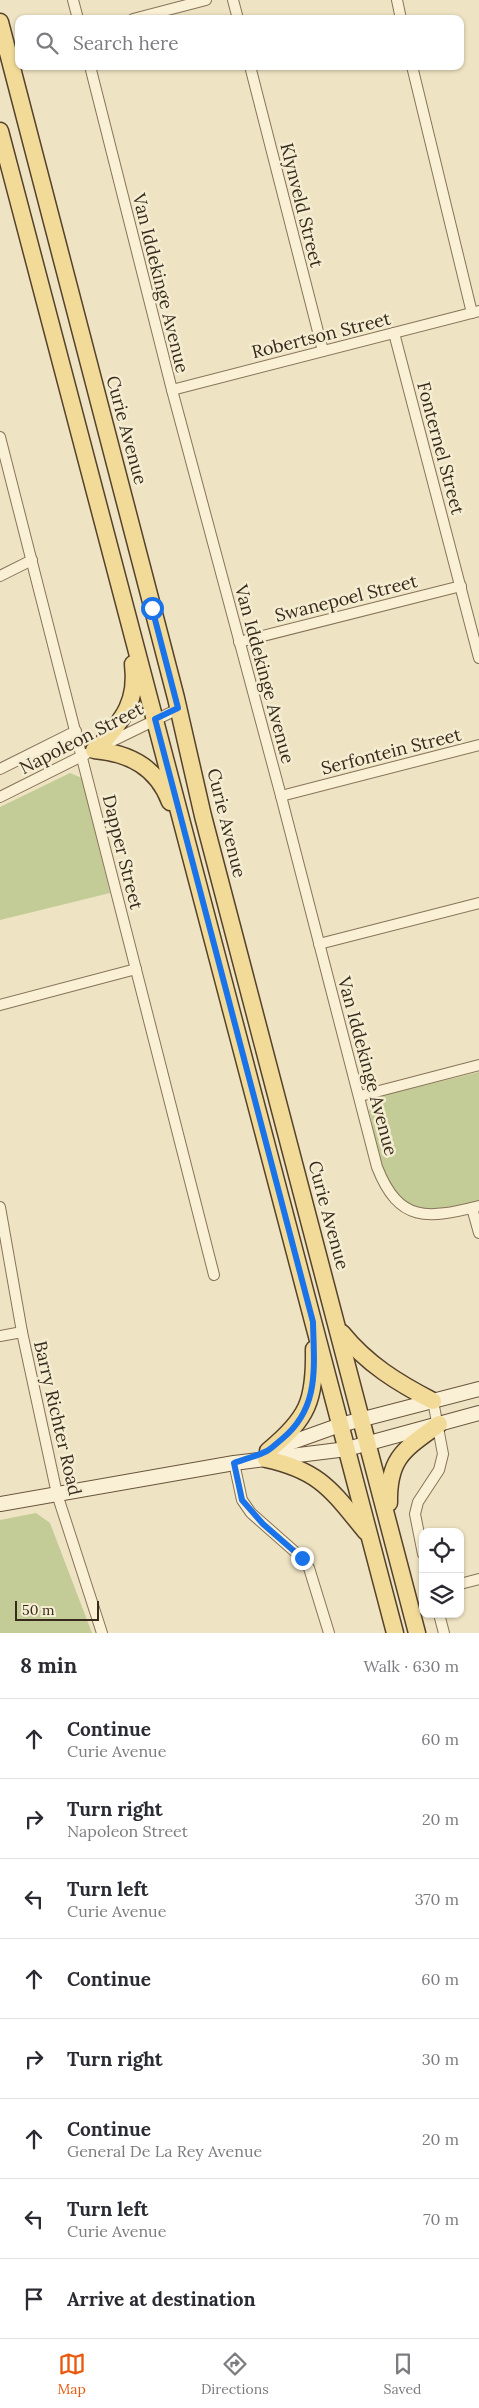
<!DOCTYPE html>
<html lang="en">
<head>
<meta charset="utf-8">
<style>
  :root { --surface:#fff; --page:#f2f2f3; --text:#2b2b33; --muted:#7c7c81; --line:#e1e1e2; --accent:#ea580c }
  body { margin:0; font-family:Lora,serif; background:var(--page); color:var(--text) }
  .controls { position:absolute; right:15px; bottom:15px; display:grid; overflow:hidden; border-radius:10px; box-shadow:0 1px 4px #0004 }
  .controls button { width:45px; height:45px; display:grid; place-items:center; padding:0; border:0; border-bottom:1px solid var(--line); background:var(--surface); color:var(--text); font:25px sans-serif }
  .scale { position:absolute; left:15px; bottom:12px; width:84px; box-sizing:border-box; padding-left:5px; border:2px solid #382b1d; border-top:0; font-size:14px; line-height:18px; white-space:nowrap; color:#382b1d; -webkit-text-stroke:4px #f5edd2; paint-order:stroke }
  .stop { position:absolute; width:15px; height:15px; margin:-11px; border:4px solid #1a73e8; border-radius:50%; background:#fff }
  .stop.end { background:#1a73e8; border-color:#fff; box-shadow:0 1px 5px #0008 }
  .list { margin:0; padding:0; list-style:none }
  h2 { display:flex; justify-content:space-between; align-items:center; height:65px; margin:0; padding:0 20px; font-size:21px }
  h2 small { font-size:16px; font-weight:400; color:var(--muted) }
  .list li { display:grid; grid-template-columns:32px 1fr auto; gap:15px; align-items:center; box-sizing:border-box; height:80px; padding:0 20px; border-top:1px solid var(--line) }
  .list b { display:block; font-size:19px; white-space:nowrap }
  .list p { margin:0; font-size:16px; white-space:nowrap; color:var(--muted) }
  .list em { font-size:16px; font-style:normal; color:var(--muted) }
  .icon { flex:none; width:28px; height:28px; fill:none; stroke:currentColor; stroke-width:2; stroke-linecap:round; stroke-linejoin:round }
  .map { position:relative; flex:none; width:479px; height:1633px; overflow:hidden }
  .search { position:absolute; background:var(--surface); box-shadow:0 1px 4px #0004; left:15px; right:15px; top:15px; height:55px; display:flex; align-items:center; gap:12px; box-sizing:border-box; padding:0 18px; border-radius:10px; color:var(--muted); font-size:19px }
  .sheet { height:705px; background:var(--surface) }
  nav { display:flex; justify-content:space-around; align-items:center; box-sizing:border-box; height:70px; border-top:1px solid var(--line); background:var(--surface); font-size:14px; color:var(--muted) }
  nav a { display:grid; justify-items:center; gap:2px }
  nav .on { color:var(--accent) }
  .map>svg:first-child { display:block }
  .green { fill:#c3cc96 }
  .lines { fill:none; stroke-linecap:round; stroke-linejoin:round }
  .street-casing { stroke:#887459; stroke-width:12 }
  .secondary-casing { stroke:#6a553c; stroke-width:16 }
  .primary-casing { stroke:#55422d; stroke-width:19 }
  .street { stroke:#f9f0d5; stroke-width:10 }
  .secondary { stroke:#f9f0d5; stroke-width:14 }
  .primary { stroke:#f2db99; stroke-width:16 }
  .route { stroke:#1a73e8; stroke-width:6 }
  .labels { text-anchor:middle; dominant-baseline:central; stroke-width:5; stroke-linejoin:round; paint-order:stroke }
  .street-label { font-size:18px; fill:#382b1d; stroke:#f5edd2 }
</style>
</head>
<body>
<div class="map">
<svg width="479" height="1633" viewBox="0 0 479 1633">
  <rect width="100%" height="100%" fill="#eee3c2"/>
  <g class="green">
    <polygon points="70,773 82,778 110,893 0,920 0,807"/>
    <path d="M479,1072V1200C462,1205 441,1214 423,1211C382,1203 378,1143 369,1111L372,1102L384,1095Z"/>
    <polygon points="36,1513 50,1523 92,1633 0,1633 0,1520"/>
  </g>
  <g class="lines">
    <defs>
      <g id="street">
        <polyline points="73,0 78,19"/>
        <polyline points="233,0 238,19"/>
        <polyline points="397,0 401,19"/>
        <polyline points="133,19 206,0"/>
        <path d="M90,66L172,390L281,796L377,1167C399,1223 427,1219 479,1206"/>
        <polyline points="250,66 323,351"/>
        <polyline points="412,66 472,313"/>
        <polyline points="394,333 479,658"/>
        <polyline points="172,390 479,311"/>
        <polyline points="0,437 214,1275"/>
        <polyline points="0,576 32,560"/>
        <polyline points="239,642 461,586"/>
        <polyline points="104,745 178,709"/>
        <polyline points="0,769 76,731"/>
        <polyline points="281,796 479,745"/>
        <polyline points="0,797 86,754"/>
        <polyline points="319,944 479,903"/>
        <polyline points="0,1005 136,969"/>
        <polyline points="360,1096 479,1065"/>
        <polyline points="0,1207 22,1332 57,1494 102,1633"/>
        <polyline points="472,1208 479,1233"/>
        <polyline points="0,1336 22,1332"/>
        <polyline points="234,1463 242,1500 251,1513 302,1558 309,1568 329,1633"/>
        <polyline points="423,1554 415,1514 418,1502 439,1470 443,1454 433,1401"/>
        <polyline points="460,1584 479,1579"/>
        <polyline points="439,1614 444,1633"/>
      </g>
      <g id="secondary">
        <polyline points="273,1449 340,1425 479,1389"/>
        <polyline points="0,1504 234,1463 347,1449 479,1413"/>
      </g>
      <g id="primary">
        <polyline points="0,22 176,698 203,816 417,1633"/>
        <polyline points="0,131 395,1633"/>
        <path d="M98,748C122,720 138,703 133,664"/>
        <path d="M94,750C129,753 157,767 170,802"/>
        <path d="M342,1333C367,1364 398,1383 433,1401"/>
        <path d="M268,1451C308,1418 315,1401 314,1349"/>
        <path d="M266,1459C321,1471 332,1491 366,1532"/>
        <path d="M389,1503C388,1457 405,1449 439,1424"/>
      </g>
    </defs>
    <use href="#street" class="street-casing"/>
    <use href="#secondary" class="secondary-casing"/>
    <use href="#primary" class="primary-casing"/>
    <use href="#street" class="street"/>
    <use href="#secondary" class="secondary"/>
    <use href="#primary" class="primary"/>
  </g>
  <g class="lines">
    <path class="route" d="M152,608L178,708L155,719L313,1322C314,1367 320,1408 282,1439C277,1443 272,1448 267,1451C257,1456 245,1459 234,1463L242,1500L263,1524L302,1558"/>
  </g>
  <g class="labels">
    <g class="street-label">
      <text transform="translate(302 205) rotate(76)">Klynveld Street</text>
      <text transform="translate(161 283) rotate(76)">Van Iddekinge Avenue</text>
      <text transform="translate(321 335) rotate(-14)">Robertson Street</text>
      <text transform="translate(127 430) rotate(75)">Curie Avenue</text>
      <text transform="translate(441 448) rotate(75)">Fonternel Street</text>
      <text transform="translate(346 598) rotate(-14)">Swanepoel Street</text>
      <text transform="translate(265 674) rotate(75)">Van Iddekinge Avenue</text>
      <text transform="translate(81 738) rotate(-27)">Napoleon Street</text>
      <text transform="translate(391 751) rotate(-14)">Serfontein Street</text>
      <text transform="translate(227 823) rotate(76)">Curie Avenue</text>
      <text transform="translate(123 852) rotate(76)">Dapper Street</text>
      <text transform="translate(368 1066) rotate(75)">Van Iddekinge Avenue</text>
      <text transform="translate(329 1215) rotate(75)">Curie Avenue</text>
      <text transform="translate(58 1418) rotate(77)">Barry Richter Road</text>
    </g>
  </g>
</svg>
<div class="controls">
<button><svg class="icon" aria-label="locate" viewBox="0 0 24 24"><circle cx="12" cy="12" r="6"/><path d="M12 2v4M12 18v4M2 12h4M18 12h4"/></svg></button>
<button><svg class="icon" aria-label="layers" viewBox="0 0 24 24"><path d="M12 4l9 5-9 5-9-5zM3 14l9 5 9-5"/></svg></button>
</div>
<div class="scale">50 m</div>
<div class="stop" style="left:152px;top:608px"></div>
<div class="stop end" style="left:302px;top:1558px"></div>
<div class="search"><svg class="icon" aria-label="search" viewBox="0 0 24 24"><circle cx="10" cy="10" r="6"/><path d="M15 15l6 6"/></svg>Search here</div>
</div>
<section class="sheet">
<h2>8 min<small>Walk · 630 m</small></h2>
<ul class="list">
<li><svg class="icon" aria-label="ahead" viewBox="0 0 24 24"><path d="M12 20V5M6 11l6-6 6 6"/></svg><div><b>Continue</b><p>Curie Avenue</p></div><em>60 m</em></li>
<li><svg class="icon" aria-label="right" viewBox="0 0 24 24"><path d="M7 20v-9h11M14 6l5 5-5 5"/></svg><div><b>Turn right</b><p>Napoleon Street</p></div><em>20 m</em></li>
<li><svg class="icon" aria-label="left" viewBox="0 0 24 24"><path d="M17 20v-9H6M10 6l-5 5 5 5"/></svg><div><b>Turn left</b><p>Curie Avenue</p></div><em>370 m</em></li>
<li><svg class="icon" aria-label="ahead" viewBox="0 0 24 24"><path d="M12 20V5M6 11l6-6 6 6"/></svg><div><b>Continue</b></div><em>60 m</em></li>
<li><svg class="icon" aria-label="right" viewBox="0 0 24 24"><path d="M7 20v-9h11M14 6l5 5-5 5"/></svg><div><b>Turn right</b></div><em>30 m</em></li>
<li><svg class="icon" aria-label="ahead" viewBox="0 0 24 24"><path d="M12 20V5M6 11l6-6 6 6"/></svg><div><b>Continue</b><p>General De La Rey Avenue</p></div><em>20 m</em></li>
<li><svg class="icon" aria-label="left" viewBox="0 0 24 24"><path d="M17 20v-9H6M10 6l-5 5 5 5"/></svg><div><b>Turn left</b><p>Curie Avenue</p></div><em>70 m</em></li>
<li><svg class="icon" aria-label="arrive" viewBox="0 0 24 24"><path d="M6 21V4h12l-3 4 3 4H6"/></svg><div><b>Arrive at destination</b></div></li>
</ul>
</section>
<nav>
<a class="on"><svg class="icon" aria-label="map" viewBox="0 0 24 24"><path d="M3 6l6-2 6 2 6-2v14l-6 2-6-2-6 2zM9 4v14M15 6v14"/></svg>Map</a>
<a><svg class="icon" aria-label="directions" viewBox="0 0 24 24"><path d="M12 3l9 9-9 9-9-9zM9 14v-3h6M13 9l2 2-2 2"/></svg>Directions</a>
<a><svg class="icon" aria-label="saved" viewBox="0 0 24 24"><path d="M7 4h10v16l-5-4-5 4z"/></svg>Saved</a>
</nav>
</body>
</html>
